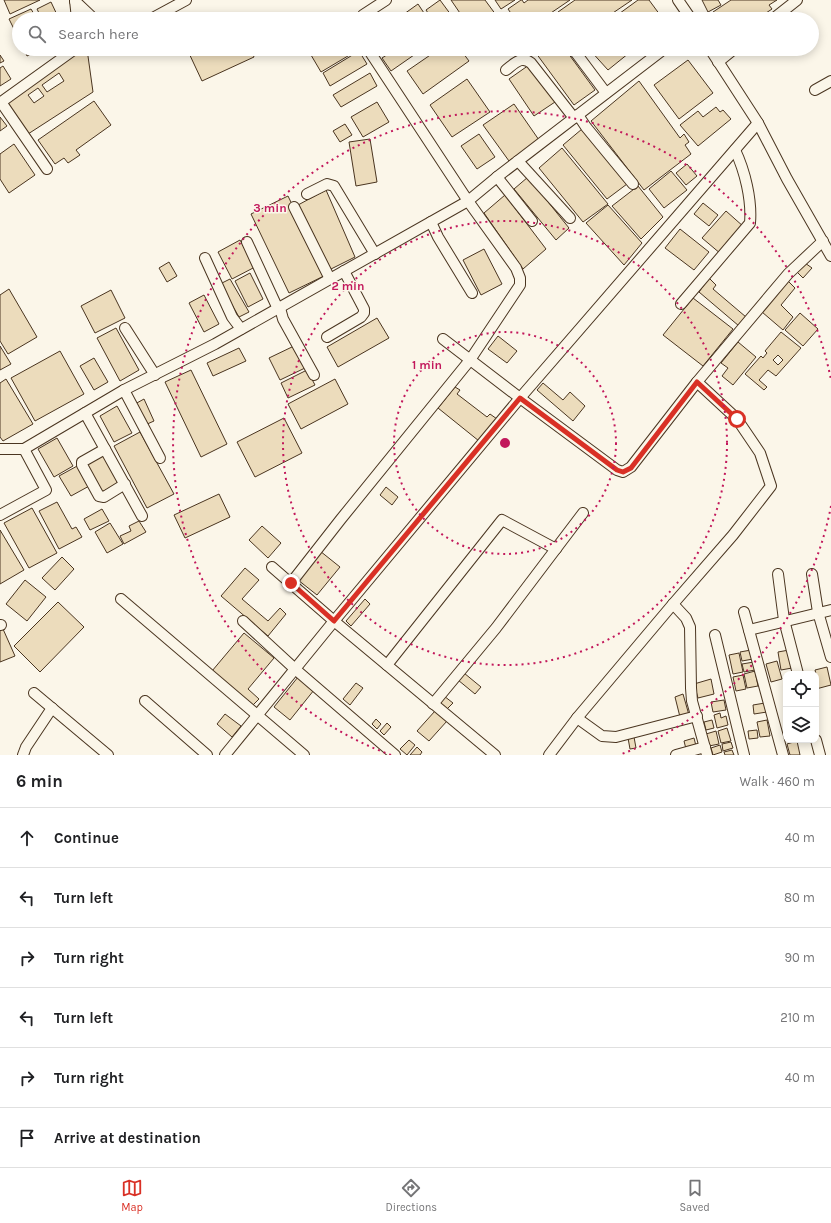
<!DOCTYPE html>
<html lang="en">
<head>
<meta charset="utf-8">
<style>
  :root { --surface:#fff; --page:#f2f2f2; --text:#202124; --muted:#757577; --line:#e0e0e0; --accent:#d93025 }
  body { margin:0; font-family:Karla,sans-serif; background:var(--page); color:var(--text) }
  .controls { position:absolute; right:12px; bottom:12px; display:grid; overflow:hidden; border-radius:8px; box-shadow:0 2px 10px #0003 }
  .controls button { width:36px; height:36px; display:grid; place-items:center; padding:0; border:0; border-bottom:1px solid var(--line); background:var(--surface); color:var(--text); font:20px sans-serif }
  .stop { position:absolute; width:12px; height:12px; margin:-9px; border:3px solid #d93025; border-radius:50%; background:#fff }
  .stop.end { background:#d93025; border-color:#fff; box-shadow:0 1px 4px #0008 }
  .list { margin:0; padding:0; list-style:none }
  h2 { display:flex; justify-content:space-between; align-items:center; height:52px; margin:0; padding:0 16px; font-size:17px }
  h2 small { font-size:13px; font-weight:400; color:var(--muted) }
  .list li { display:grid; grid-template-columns:26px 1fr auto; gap:12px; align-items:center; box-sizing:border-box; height:60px; padding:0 16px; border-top:1px solid var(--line) }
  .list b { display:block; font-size:15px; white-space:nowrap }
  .list em { font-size:13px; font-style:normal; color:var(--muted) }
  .icon { flex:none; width:22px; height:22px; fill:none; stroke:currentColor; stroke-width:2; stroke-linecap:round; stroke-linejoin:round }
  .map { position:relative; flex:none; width:831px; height:755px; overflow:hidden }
  .search { position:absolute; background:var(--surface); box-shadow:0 2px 10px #0003; left:12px; right:12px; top:12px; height:44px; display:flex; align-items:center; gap:10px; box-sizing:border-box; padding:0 14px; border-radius:22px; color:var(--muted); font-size:15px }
  .sheet { height:412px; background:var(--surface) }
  nav { display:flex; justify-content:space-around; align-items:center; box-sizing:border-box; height:56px; border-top:1px solid var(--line); background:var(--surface); font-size:11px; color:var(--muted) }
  nav a { display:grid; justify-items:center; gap:2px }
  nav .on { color:var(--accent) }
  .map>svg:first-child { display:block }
  .building { fill:#ecdcbc; stroke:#4a3520; fill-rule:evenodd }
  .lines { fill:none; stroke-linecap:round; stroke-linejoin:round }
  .minor-casing { stroke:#4a3520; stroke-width:12 }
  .minor { stroke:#fbf6e9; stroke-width:10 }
  .route { stroke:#d93025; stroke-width:5 }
  .ring { fill:none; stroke:#c2185b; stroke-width:2; stroke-dasharray:2 4 }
  .centre { fill:#c2185b; stroke:#fbf6e9; stroke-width:2 }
  .ring-label { font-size:12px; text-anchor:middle; font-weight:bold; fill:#c2185b; stroke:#fbf6e9; stroke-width:3; stroke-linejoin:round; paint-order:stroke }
</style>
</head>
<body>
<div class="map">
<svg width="831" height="755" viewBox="0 0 831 755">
  <rect width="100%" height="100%" fill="#fbf6e9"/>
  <g class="building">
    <polygon points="4,0 40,0 10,14"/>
    <polygon points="440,0 454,19 432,19 426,10"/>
    <polygon points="451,0 485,0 499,19 464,19"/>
    <polygon points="495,0 515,0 501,9"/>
    <polygon points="521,0 522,0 524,3 528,0 570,0 542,19 515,19 508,9"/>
    <polygon points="575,0 632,0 604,19 562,19 558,12"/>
    <polygon points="638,0 649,0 663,19 618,19 616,16"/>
    <polygon points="702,0 718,0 721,5 708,12"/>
    <polygon points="731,0 777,0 769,5 772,9 763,15 765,18 763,19 718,19 713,12"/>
    <polygon points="51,2 59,19 42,19 37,9"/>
    <polygon points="418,4 428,19 408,19 404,14"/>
    <polygon points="31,9 37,19 19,19 19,39 9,19"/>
    <polygon points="229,14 232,19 217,19"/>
    <polygon points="24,49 41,49 27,56"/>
    <path d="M81,49H87L93,92L28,134L6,102ZM59,73L64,81L47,92L42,85ZM38,88L44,96L34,103L28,95Z"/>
    <polygon points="187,49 251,49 254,57 202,81"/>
    <polygon points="321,49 358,49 358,50 321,72 311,55"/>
    <polygon points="396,49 410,49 414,55 391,71 382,58"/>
    <polygon points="439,49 460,49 469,61 423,94 407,71"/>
    <polygon points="533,49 565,49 595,90 574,105"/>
    <polygon points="589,49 634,49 608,70"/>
    <polygon points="359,51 367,64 330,86 323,73"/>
    <polygon points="0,55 4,61 0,63"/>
    <polygon points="688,60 713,93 679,119 654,85"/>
    <polygon points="529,65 555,102 534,116 509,79"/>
    <polygon points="3,66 11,79 0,86 0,68"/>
    <polygon points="370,73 377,86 341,107 333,95"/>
    <polygon points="467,79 490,112 452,137 430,105"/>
    <polygon points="639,81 680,138 684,134 689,142 685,145 691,154 644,190 591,121"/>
    <polygon points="94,101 111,125 76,150 80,155 68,163 64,158 55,164 38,140"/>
    <polygon points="377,102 389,122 363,137 351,117"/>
    <polygon points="514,104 539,140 509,161 483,125"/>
    <polygon points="716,107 720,112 723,110 731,119 698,146 680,125 698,111 703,117"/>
    <polygon points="0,117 7,126 0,131"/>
    <polygon points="345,124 352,135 340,142 333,131"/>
    <polygon points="582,129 627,184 607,199 563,145"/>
    <polygon points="479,134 495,157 477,169 461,146"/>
    <polygon points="370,139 377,182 356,186 349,142"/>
    <polygon points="14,144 35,175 9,193 0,179 0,154"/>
    <polygon points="562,148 608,204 583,222 539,168"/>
    <polygon points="687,164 697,176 686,185 676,173"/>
    <polygon points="671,171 687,190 664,208 649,189"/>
    <polygon points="528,177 569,228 556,240 514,189"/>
    <polygon points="638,186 663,217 641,239 612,206"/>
    <polygon points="326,190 355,257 329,270 298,205"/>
    <polygon points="505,195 546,249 523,269 484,213"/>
    <polygon points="288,196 326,275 289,293 251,214"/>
    <polygon points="703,203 718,215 709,226 694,214"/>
    <polygon points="608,205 642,243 624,265 586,223"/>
    <polygon points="726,211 744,227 721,254 702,238"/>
    <polygon points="680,229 709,252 694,270 665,248"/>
    <polygon points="240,240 255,267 232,279 218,252"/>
    <polygon points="484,249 502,284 481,295 463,260"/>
    <polygon points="169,262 177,276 167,282 159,268"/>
    <polygon points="805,263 812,268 803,278 797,272"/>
    <polygon points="250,273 263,299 248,307 235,281"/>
    <polygon points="709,278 716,285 713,289 746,317 739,326 699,292"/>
    <polygon points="230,279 249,312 239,317 220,284"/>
    <polygon points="788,281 795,288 781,305 793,317 783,330 762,312"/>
    <polygon points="9,289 37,337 8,354 0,341 0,295"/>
    <polygon points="111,290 125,318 95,333 81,306"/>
    <polygon points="204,295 219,324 204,332 189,303"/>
    <polygon points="693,298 733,329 703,366 663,335"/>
    <polygon points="800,313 818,329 803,346 785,330"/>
    <polygon points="377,318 389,338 338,367 327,347"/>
    <polygon points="116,328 139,370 120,381 97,338"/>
    <path d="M781,332L801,348L776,376L768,370L759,380L767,387L764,390L745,374L761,356L763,358L767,353L765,351ZM778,355L783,360L778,365L773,360Z"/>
    <polygon points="498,336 517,351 507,363 488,349"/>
    <polygon points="738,342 756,357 733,385 722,376 728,368 721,363"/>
    <polygon points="0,346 11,364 0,370"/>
    <polygon points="294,346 305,368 280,380 269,358"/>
    <polygon points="239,348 246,361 213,376 207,363"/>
    <polygon points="60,351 84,394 35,421 11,378"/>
    <polygon points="94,358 108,382 94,390 80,366"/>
    <polygon points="191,370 227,444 201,457 165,382"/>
    <polygon points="307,370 315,385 288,398 281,383"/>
    <polygon points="6,379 33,424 3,441 0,437 0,383"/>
    <polygon points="335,379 348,404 301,429 288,404"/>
    <polygon points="543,383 563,400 570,392 585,406 573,421 537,390"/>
    <polygon points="455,387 460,390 457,394 487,417 490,414 497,419 479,441 438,408"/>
    <polygon points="144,399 154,421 145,425 135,404"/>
    <polygon points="117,406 132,433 114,442 100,416"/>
    <polygon points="284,418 302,453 255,477 237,442"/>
    <polygon points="140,432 174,494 147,508 114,446"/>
    <polygon points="57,438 73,466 54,477 38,449"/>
    <polygon points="104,453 119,484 99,493 84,463"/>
    <polygon points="79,465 91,485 71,496 59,476"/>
    <polygon points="386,487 398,497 392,505 380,495"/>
    <polygon points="219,494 230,517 185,538 174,515"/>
    <polygon points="57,502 72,529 76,527 82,537 59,549 39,511"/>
    <polygon points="32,508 57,553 29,568 4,523"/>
    <polygon points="102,509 109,521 90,530 84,519"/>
    <polygon points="139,521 146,532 124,544 120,536 131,531 129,526"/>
    <polygon points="110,523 123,544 107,553 95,532"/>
    <polygon points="262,526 281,543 268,558 249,540"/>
    <polygon points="0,530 24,570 0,584"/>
    <polygon points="320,551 340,567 317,595 298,580"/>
    <polygon points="62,557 74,569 55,590 42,578"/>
    <polygon points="245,568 259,580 242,599 268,621 280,608 286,614 268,636 221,596"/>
    <polygon points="25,580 46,597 27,621 6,604"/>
    <polygon points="365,599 370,604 351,626 346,621"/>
    <polygon points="58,602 84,627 40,672 14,646"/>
    <polygon points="3,629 15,656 0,662 0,630"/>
    <polygon points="244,633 274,658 248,689 259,699 253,705 212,671"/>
    <polygon points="751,650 753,659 742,661 740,652"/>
    <polygon points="789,650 792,668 781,670 778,652"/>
    <polygon points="739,653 743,672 733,674 729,655"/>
    <polygon points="777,661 782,679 771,682 766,664"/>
    <polygon points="754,662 755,670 744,672 742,664"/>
    <polygon points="827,667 831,685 816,689 816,679 817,678 815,670"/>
    <polygon points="755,671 758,686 747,688 744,674"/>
    <polygon points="464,673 481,687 475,694 458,680"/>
    <polygon points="743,675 746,689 736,691 733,677"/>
    <polygon points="298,677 314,690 290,720 274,707"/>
    <polygon points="711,679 714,694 698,698 694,684"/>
    <polygon points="356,683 363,688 350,705 343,699"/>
    <polygon points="683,694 689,715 680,717 675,697"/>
    <polygon points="444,696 453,703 447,709 439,701"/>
    <polygon points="724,700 726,710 713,712 711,702"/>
    <polygon points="765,703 767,712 754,714 753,705"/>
    <polygon points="435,711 447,721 429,741 417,731"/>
    <polygon points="720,713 721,718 726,716 728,725 717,728 714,715"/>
    <polygon points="225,714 241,726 232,737 217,724"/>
    <polygon points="376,719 381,724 377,729 372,724"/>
    <polygon points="712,720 714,728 706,730 704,722"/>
    <polygon points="767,720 770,736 760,737 757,722"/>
    <polygon points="387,723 391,727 384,735 380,731"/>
    <polygon points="727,728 731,741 721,743 718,731"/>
    <polygon points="757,730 758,738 749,739 748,731"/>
    <polygon points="716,731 719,744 709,746 706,734"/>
    <polygon points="634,737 636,748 630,749 628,738"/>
    <polygon points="694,738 696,746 686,749 684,741"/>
    <polygon points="409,740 415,745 407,755 400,749"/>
    <polygon points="797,741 800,755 790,755 787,744"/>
    <polygon points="731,742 733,748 723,751 722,744"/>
    <polygon points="720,745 722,752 713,755 711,748"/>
    <polygon points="417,747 422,752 420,755 410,755"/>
    <polygon points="732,750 734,755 725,755 724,752"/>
  </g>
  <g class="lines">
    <defs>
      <g id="minor">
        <polyline points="75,0 77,19"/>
        <polyline points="678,0 691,19"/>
        <polyline points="75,1 94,19"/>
        <polyline points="151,19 186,0"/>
        <polyline points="360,19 363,15 386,0"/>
        <polyline points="550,19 551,19"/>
        <polyline points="773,19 797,0"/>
        <polyline points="573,49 606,93"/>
        <polyline points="710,49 758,123 787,179 831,256"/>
        <polyline points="718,62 734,49"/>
        <path d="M506,70C514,64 521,55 531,63L574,118"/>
        <polyline points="815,90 831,81"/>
        <polyline points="1,102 47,169"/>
        <polyline points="0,103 75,49"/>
        <polyline points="578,115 586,127 633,184"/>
        <polyline points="518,161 570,218"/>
        <polyline points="497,177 532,221"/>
        <polyline points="307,194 327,184 334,186 375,254"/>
        <polyline points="294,207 330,279"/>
        <polyline points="431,222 438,237 472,293"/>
        <polyline points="247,242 278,309"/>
        <polyline points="205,258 232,317 241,329"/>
        <path d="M681,304L750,223C752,200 745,171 735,150"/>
        <polyline points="280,308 283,319 314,375"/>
        <polyline points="125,328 155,375"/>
        <polyline points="327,337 361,317 364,313 364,309 344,271"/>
        <polyline points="443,339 520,398 617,470 623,472 631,467 697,382 788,274 823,241"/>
        <polyline points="124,390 160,458"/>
        <polyline points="85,413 142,516"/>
        <polyline points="0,449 24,449 124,390 215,344 468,201 497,177 664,49"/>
        <polyline points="105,449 82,462 82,465 99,496 104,497 125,484"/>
        <polyline points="0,515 46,490 24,449"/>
        <polyline points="272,567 334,621 495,755"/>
        <polyline points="778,574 784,620 798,674"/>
        <polyline points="812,574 818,612 831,657"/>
        <polyline points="291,583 341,519 470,360 520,285 520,278 516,268 468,201 368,49"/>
        <polyline points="121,599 304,755"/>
        <polyline points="673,604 686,618 690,627 691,688 692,701 707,755"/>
        <polyline points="744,612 783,755"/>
        <polyline points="243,621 295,669 395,755"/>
        <polyline points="0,625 1,625"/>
        <polyline points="749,630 831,610"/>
        <polyline points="715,635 744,755"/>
        <polyline points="387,665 502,520 556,549"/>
        <polyline points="34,693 108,755"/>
        <polyline points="145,701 207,755"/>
        <polyline points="433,704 496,628 583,513"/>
        <polyline points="577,718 602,736 616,737 697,716"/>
        <polyline points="816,740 820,755"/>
        <polyline points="23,755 26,747 52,708"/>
        <polyline points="225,755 334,621 520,398 758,123"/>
        <polyline points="549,755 577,718 673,604 733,535 771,486 760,453 737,419 697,382"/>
        <polyline points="676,755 705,747"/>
      </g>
    </defs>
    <use href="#minor" class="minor-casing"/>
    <use href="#minor" class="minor"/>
  </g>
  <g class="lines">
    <polyline class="route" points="291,583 334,621 520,398 617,470 623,472 631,468 697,382 737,419"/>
  </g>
  <g class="ring">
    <circle cx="505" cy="443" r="111"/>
    <circle cx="505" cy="443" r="222"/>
    <path d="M831 506A332 332 0 0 1 619 755M391 755A332 332 0 1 1 831 380"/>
  </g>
  <circle cx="505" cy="443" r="6" class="centre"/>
  <g class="ring-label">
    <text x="270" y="212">3 min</text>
    <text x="348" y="290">2 min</text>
    <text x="427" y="369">1 min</text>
  </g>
</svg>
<div class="controls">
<button><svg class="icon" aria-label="locate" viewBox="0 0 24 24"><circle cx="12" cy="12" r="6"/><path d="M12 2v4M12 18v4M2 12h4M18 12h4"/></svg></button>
<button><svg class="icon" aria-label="layers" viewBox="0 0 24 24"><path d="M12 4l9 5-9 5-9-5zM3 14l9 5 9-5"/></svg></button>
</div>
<div class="stop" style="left:737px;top:419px"></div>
<div class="stop end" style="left:291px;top:583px"></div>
<div class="search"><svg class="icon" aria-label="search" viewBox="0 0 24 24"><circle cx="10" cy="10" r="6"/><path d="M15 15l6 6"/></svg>Search here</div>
</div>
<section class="sheet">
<h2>6 min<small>Walk · 460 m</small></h2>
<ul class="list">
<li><svg class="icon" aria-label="ahead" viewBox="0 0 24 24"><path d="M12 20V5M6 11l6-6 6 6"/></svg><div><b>Continue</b></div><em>40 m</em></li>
<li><svg class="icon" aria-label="left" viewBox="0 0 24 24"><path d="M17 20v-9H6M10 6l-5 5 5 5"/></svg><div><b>Turn left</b></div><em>80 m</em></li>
<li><svg class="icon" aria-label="right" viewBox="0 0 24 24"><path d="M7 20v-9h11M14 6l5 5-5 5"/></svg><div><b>Turn right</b></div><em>90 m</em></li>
<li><svg class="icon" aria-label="left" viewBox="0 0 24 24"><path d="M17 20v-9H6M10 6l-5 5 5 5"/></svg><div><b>Turn left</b></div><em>210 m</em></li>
<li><svg class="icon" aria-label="right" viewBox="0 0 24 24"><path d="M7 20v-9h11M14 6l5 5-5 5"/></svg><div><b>Turn right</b></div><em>40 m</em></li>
<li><svg class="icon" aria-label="arrive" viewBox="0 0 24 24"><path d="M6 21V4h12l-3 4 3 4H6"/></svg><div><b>Arrive at destination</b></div></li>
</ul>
</section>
<nav>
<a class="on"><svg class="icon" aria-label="map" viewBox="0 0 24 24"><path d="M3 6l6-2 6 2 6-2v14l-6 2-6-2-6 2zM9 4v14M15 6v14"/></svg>Map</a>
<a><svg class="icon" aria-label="directions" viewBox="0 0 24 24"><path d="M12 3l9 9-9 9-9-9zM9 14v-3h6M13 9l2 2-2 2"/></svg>Directions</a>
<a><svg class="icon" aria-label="saved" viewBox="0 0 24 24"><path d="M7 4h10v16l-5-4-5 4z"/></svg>Saved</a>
</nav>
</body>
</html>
